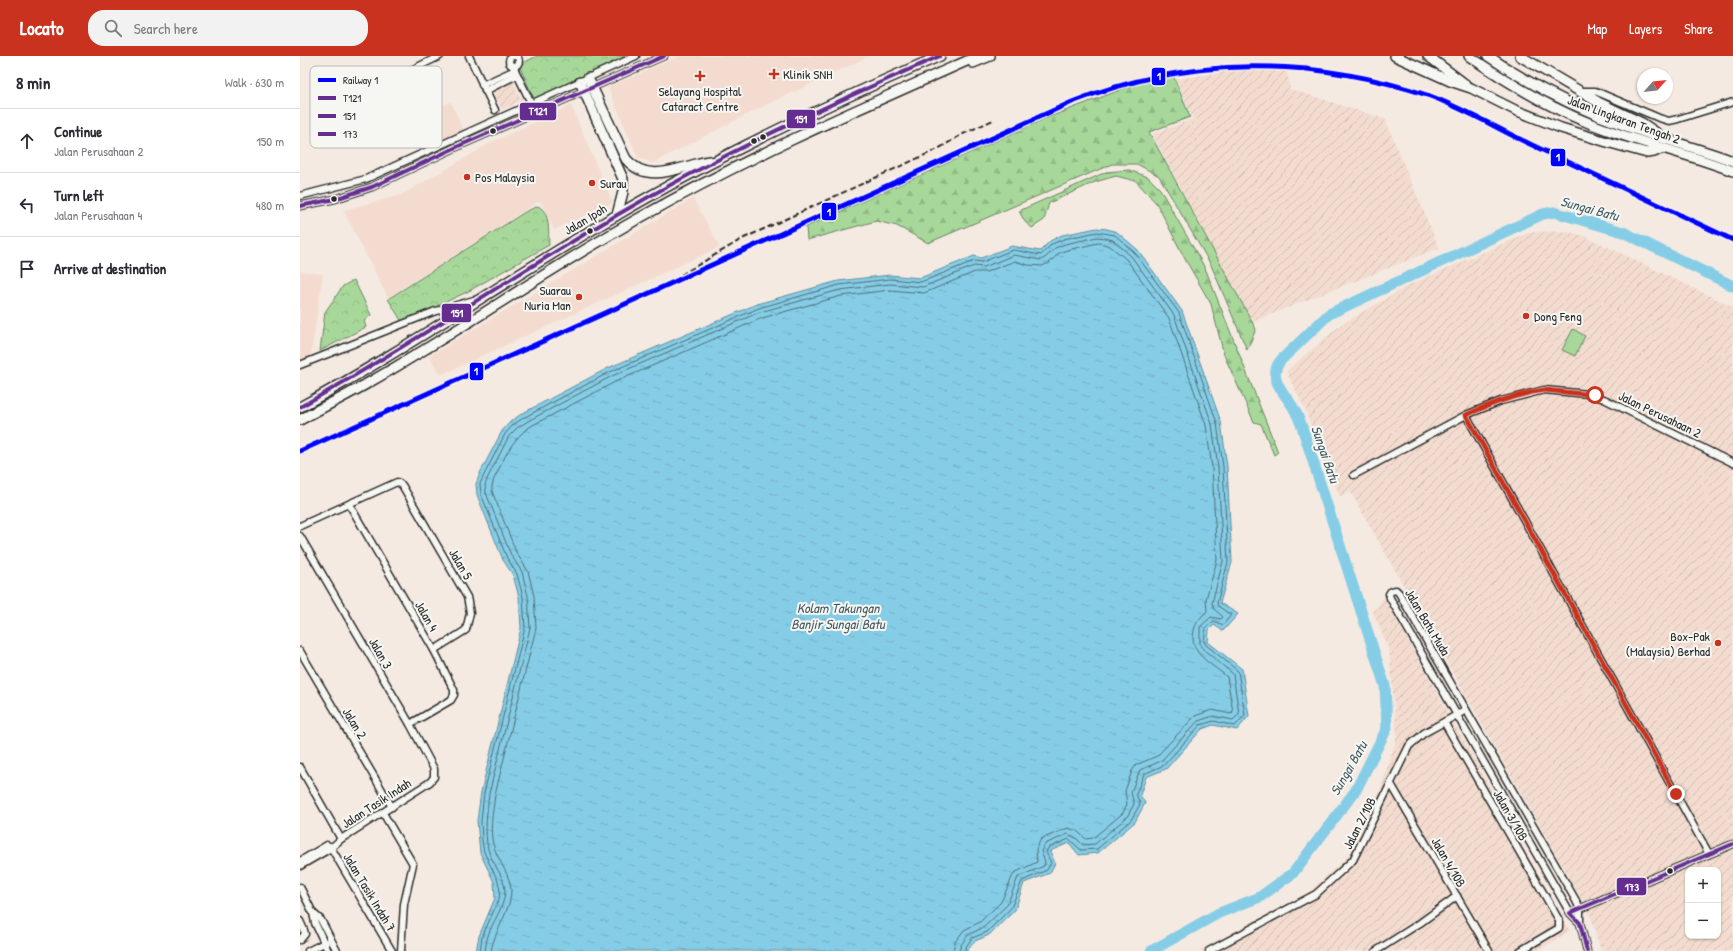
<!DOCTYPE html>
<html lang="en">
<head>
<meta charset="utf-8">
<style>
  :root { --surface:#fff; --page:#f2f2f3; --text:#2b2b33; --muted:#7c7c81; --line:#e1e1e2; --accent:#c8321e }
  body { margin:0; font-family:"Patrick Hand",sans-serif; background:var(--page); color:var(--text) }
  .controls { position:absolute; right:12px; bottom:12px; display:grid; overflow:hidden; border-radius:8px; box-shadow:0 1px 3px #0004 }
  .controls button { width:36px; height:36px; display:grid; place-items:center; padding:0; border:0; border-bottom:1px solid var(--line); background:var(--surface); color:var(--text); font:20px sans-serif }
  .compass { position:absolute; left:1337px; top:12px; width:36px; height:36px; border-radius:50%; background:var(--surface); box-shadow:0 1px 3px #0004; rotate:63deg }
  .stop { position:absolute; width:12px; height:12px; margin:-9px; border:3px solid #c8321e; border-radius:50%; background:#fff }
  .stop.end { background:#c8321e; border-color:#fff; box-shadow:0 1px 4px #0008 }
  .list { margin:0; padding:0; list-style:none }
  h2 { display:flex; justify-content:space-between; align-items:center; height:52px; margin:0; padding:0 16px; font-size:17px }
  h2 small { font-size:13px; font-weight:400; color:var(--muted) }
  .list li { display:grid; grid-template-columns:26px 1fr auto; gap:12px; align-items:center; box-sizing:border-box; height:64px; padding:0 16px; border-top:1px solid var(--line) }
  .list b { display:block; font-size:15px; white-space:nowrap }
  .list p { margin:0; font-size:13px; white-space:nowrap; color:var(--muted) }
  .list em { font-size:13px; font-style:normal; color:var(--muted) }
  .icon { flex:none; width:22px; height:22px; fill:none; stroke:currentColor; stroke-width:2; stroke-linecap:round; stroke-linejoin:round }
  .map { position:relative; flex:none; width:1433px; height:895px; overflow:hidden }
  header { display:flex; align-items:center; gap:24px; box-sizing:border-box; height:56px; padding:0 20px; background:var(--accent); color:#fff }
  header strong { font-size:19px }
  nav { display:flex; gap:22px; margin-inline-start:auto; font-size:14px }
  .search { width:280px; height:36px; background:var(--page); display:flex; align-items:center; gap:10px; box-sizing:border-box; padding:0 14px; border-radius:16px; color:var(--muted); font-size:15px }
  main { display:flex }
  aside { flex:1; background:var(--surface) }
  .map>svg:first-child { display:block }
  .built { fill:#f3dccf }
  .industrial { fill:url(#industrial-furrows); fill-rule:evenodd }
  .forest { fill:url(#forest-firs); stroke:#698262 }
  .park { fill:url(#park-crowns); stroke:#698262 }
  .pitch { fill:#a7d899; stroke:#698262 }
  .water { fill:url(#water-ripples); stroke:#618c9b }
  .lines { fill:none; stroke-linecap:round; stroke-linejoin:round }
  .shore { stroke:#4f6c76; stroke-width:1 }
  .river { stroke:#85cde6; stroke-width:11 }
  .minor-casing { stroke:#2b2b2b; stroke-width:9 }
  .highway-casing { stroke:#2b2b2b; stroke-width:12 }
  .minor { stroke:#f6f6f2; stroke-width:6 }
  .highway { stroke:#f6f6f2; stroke-width:9 }
  .rail { stroke:#2b2b2b; stroke-width:2; stroke-dasharray:6 3; stroke-linecap:butt }
  .bus-1-casing { stroke:#f6f6f2; stroke-width:7 }
  .bus-2-casing { stroke:#f6f6f2; stroke-width:7 }
  .bus-3-casing { stroke:#f6f6f2; stroke-width:7 }
  .bus-1 { stroke:#662d91; stroke-width:4 }
  .bus-2 { stroke:#662d91; stroke-width:4 }
  .bus-3 { stroke:#662d91; stroke-width:4 }
  .rail-1-casing { stroke:#f6f6f2; stroke-width:8 }
  .rail-1 { stroke:#00f; stroke-width:5 }
  .route { stroke:#c8321e; stroke-width:5 }
  .poi-dot { fill:#c8321e; stroke:#f6f6f2; stroke-width:1.5 }
  .bus-dot { fill:#2b2b2b; stroke:#f6f6f2; stroke-width:1.5 }
  .labels { text-anchor:middle; dominant-baseline:central; stroke-width:4; stroke-linejoin:round; paint-order:stroke }
  .poi-label { font-size:13px; fill:#2b2b2b; stroke:#f6f6f2; text-anchor:start }
  .street-label { font-size:13px; fill:#2b2b2b; stroke:#f6f6f2 }
  .water-label { font-size:14px; font-style:italic; fill:#465c63; stroke:#f6f6f2 }
  .key { fill:#f6f6f2; stroke:#b9b9b6; stroke-width:1 }
  .key-label { font-size:11px; fill:#2b2b2b }
  .line-badge { stroke:#f6f6f2; stroke-width:1.5 }
  .badge-label { font-size:11px; text-anchor:middle; font-weight:bold; fill:#fff }
</style>
</head>
<body>
<header>
<strong>Locato</strong>
<div class="search"><svg class="icon" aria-label="search" viewBox="0 0 24 24"><circle cx="10" cy="10" r="6"/><path d="M15 15l6 6"/></svg>Search here</div>
<nav><a>Map</a><a>Layers</a><a>Share</a></nav>
</header>
<main>
<aside>
<h2>8 min<small>Walk · 630 m</small></h2>
<ul class="list">
<li><svg class="icon" aria-label="ahead" viewBox="0 0 24 24"><path d="M12 20V5M6 11l6-6 6 6"/></svg><div><b>Continue</b><p>Jalan Perusahaan 2</p></div><em>150 m</em></li>
<li><svg class="icon" aria-label="left" viewBox="0 0 24 24"><path d="M17 20v-9H6M10 6l-5 5 5 5"/></svg><div><b>Turn left</b><p>Jalan Perusahaan 4</p></div><em>480 m</em></li>
<li><svg class="icon" aria-label="arrive" viewBox="0 0 24 24"><path d="M6 21V4h12l-3 4 3 4H6"/></svg><div><b>Arrive at destination</b></div></li>
</ul>
</aside>
<div class="map">
<svg width="1433" height="895" viewBox="0 0 1433 895">
  <defs>
    <pattern id="industrial-furrows" width="10" height="10" patternUnits="userSpaceOnUse"><rect width="10" height="10" fill="#f3dccf"/><path d="M-1 1l2-2M0 10L10 0M9 11l2-2" fill="none" stroke="#d0bdb2"/></pattern>
    <pattern id="forest-firs" width="22" height="20" patternUnits="userSpaceOnUse"><rect width="22" height="20" fill="#a7d899"/><path d="M5 1l3.5 6h-7zM16 11l3.5 6h-7z" fill="#90ba84"/></pattern>
    <pattern id="park-crowns" width="20" height="18" patternUnits="userSpaceOnUse"><rect width="20" height="18" fill="#a7d899"/><path d="M2 6a3 3 0 1 1 6 0M12 15a3 3 0 1 1 6 0" fill="none" stroke="#90ba84"/></pattern>
    <pattern id="water-ripples" width="26" height="14" patternUnits="userSpaceOnUse"><rect width="26" height="14" fill="#85cde6"/><path d="M2 4q2-2 4 0t4 0M15 11q2-2 4 0t4 0" fill="none" stroke="#73b0c5"/></pattern>
  </defs>
  <rect width="100%" height="100%" fill="#f5eae2"/>
  <filter id="ink" filterUnits="userSpaceOnUse"><feTurbulence type="fractalNoise" baseFrequency=".025" numOctaves="2"/><feDisplacementMap in="SourceGraphic" scale="8" xChannelSelector="R" yChannelSelector="G"/><feConvolveMatrix kernelMatrix="1 2 1 2 8 2 1 2 1" color-interpolation-filters="sRGB"/></filter>
  <g filter="url(#ink)">
    <g class="built">
      <polygon points="380,0 570,0 458,53 353,107 338,102 308,31"/>
      <polygon points="151,46 164,75 119,94 118,88 138,79 129,55"/>
      <polygon points="271,49 313,147 254,174 240,145 88,242 43,154 101,139 194,85"/>
      <polygon points="393,142 420,191 141,319 129,300"/>
      <polygon points="0,215 23,218 11,299 0,309"/>
    </g>
    <g class="industrial">
      <polygon points="950,12 987,15 990,33 1085,63 1139,192 952,266 852,78 893,63 876,23"/>
      <polygon points="213,25 222,44 202,54 193,35"/>
      <path d="M1264,175L1285,180L1433,251V895H1301L1290,859L1050,435L1040,440L1021,398L1005,353L986,315L1042,268L1109,229L1230,176ZM1388,814H1418V880H1388Z"/>
      <polygon points="1084,541 1270,875 1238,895 897,895 1008,837 1049,799 1081,732 1097,680 1089,594 1073,556"/>
    </g>
    <g class="forest">
      <polygon points="873,19 890,61 849,76 956,273 947,294 911,209 859,120 837,108 812,108 628,187 597,170 576,165 507,184 506,171 749,61 844,25"/>
      <polygon points="829,114 848,121 860,133 905,212 978,396 974,399 961,368 954,366 924,299 911,248 885,203 857,148 836,125 816,120 795,126 749,147 744,164 732,172 725,166 719,155 806,116"/>
    </g>
    <g class="park">
      <polygon points="237,0 330,0 234,43 219,9"/>
      <path d="M238,150C251,157 248,176 249,189L167,236L102,266L88,243L225,156Z"/>
      <polygon points="54,224 71,259 64,265 66,271 20,295 25,256 43,230"/>
    </g>
    <polygon class="pitch" points="1273,273 1285,280 1275,300 1262,294"/>
    <polygon class="water" points="797,172 807,173 817,176 838,194 882,255 921,366 927,410 932,506 920,547 938,558 923,575 914,569 909,574 908,586 942,613 949,660 937,674 913,669 902,673 866,713 846,721 840,739 845,747 835,766 798,797 779,799 769,787 750,795 755,807 750,817 724,827 715,854 689,879 675,885 667,895 176,895 179,880 195,842 194,826 180,797 177,765 181,736 221,572 219,541 213,519 203,504 177,439 176,428 180,417 202,375 211,365 223,357 308,312 457,248 538,225 590,219 620,222 674,200 681,202 712,190 740,195 750,185 762,179"/>
    <g class="lines">
      <g class="shore">
        <polyline points="180,895 182,881 199,843 200,835 198,825 184,796 182,784 181,765 184,737 225,572 223,541 217,518 207,502 181,438 180,428 184,419 205,378 214,368 225,361 310,316 459,252 539,229 590,223 621,226 674,205 682,206 713,194 741,199 752,188 764,183 797,176 815,179 835,197 879,257 917,367 923,411 928,506 917,547 918,550 931,559 923,569 914,565 906,571 904,585 906,589 938,615 945,659 935,670 914,665 900,669 864,709 844,718 836,738 840,748 831,764 797,793 781,794 769,783 748,792 746,796 751,807 747,814 722,825 711,852 687,876 672,882 665,892 665,895"/>
        <path d="M185,895C186,891 186,887 187,883C191,867 204,853 205,836C205,820 192,808 188,793C184,775 187,756 189,738L230,572L228,540L222,516L211,499L186,437L185,429L188,421L209,380L217,372L228,365L312,320L460,256L540,234L590,228L623,231L674,210L684,211L714,199L741,204L746,201L755,192L765,188L797,181L805,182L813,184L831,200L874,259L912,368L918,411L923,505L912,547L914,553L923,561L921,563L911,561L900,571V589L903,593L933,618L939,658L933,664L913,660L898,665L861,705L840,714L831,736L834,748L827,761L795,788L783,789L775,781L768,778L745,788L741,795L745,806L744,810L718,821L707,849L684,871L668,879L661,889L659,895"/>
        <path d="M191,895C194,875 212,853 211,834C210,819 200,807 195,794C188,777 193,756 195,739L236,572L234,540L228,515L216,496L192,435V430L194,423C204,403 211,383 231,370L315,326L462,262L541,240L590,234L624,237L675,216H686L715,205L728,209L742,210L749,207L759,197L767,194L798,187L804,188L810,190L827,204L869,262L906,369L912,412L917,504L906,543L907,555C898,564 894,568 893,582C893,600 915,610 927,621L933,656L931,658L912,654L895,660L857,700L836,709L832,715L825,735L827,748L823,757L793,782L786,783L777,775L768,772L741,783L736,793L737,806L714,817L701,846L680,866L664,874L655,886L653,895"/>
      </g>
      <path class="river" d="M851,895L919,857L960,841L993,817L1056,734L1087,672L1085,630L1004,377C1001,367 997,357 991,348C982,334 967,321 981,304L1029,258L1243,158L1254,156L1323,176L1433,230"/>
      <defs>
        <g id="minor">
          <circle cx="214" cy="5" r="5"/>
          <polyline points="169,0 195,54"/>
          <polyline points="213,10 233,51"/>
          <polyline points="101,19 140,0"/>
          <polyline points="182,29 215,14"/>
          <polyline points="185,35 217,19"/>
          <polyline points="1281,35 1295,35 1359,62 1369,65 1378,63 1433,46"/>
          <polyline points="0,140 66,123 336,0"/>
          <polyline points="0,150 35,143 72,131 161,89 364,0"/>
          <polyline points="0,309 133,256 174,244"/>
          <polyline points="1166,359 1409,798"/>
          <polyline points="1054,419 1166,359 1201,345 1244,334 1288,338 1304,343 1433,407"/>
          <polyline points="49,448 134,594 154,634 154,639 151,644 110,668"/>
          <polyline points="0,470 97,426 102,429 167,541 170,557 166,574 134,594"/>
          <polyline points="0,480 110,668 134,713 134,721 130,726 41,783 31,792 0,810"/>
          <polyline points="0,595 92,751"/>
          <polyline points="1144,666 1259,864 1259,872 1220,895"/>
          <polyline points="0,711 41,783"/>
          <polyline points="1091,728 1189,895"/>
          <polyline points="83,757 113,808 104,848 101,895"/>
          <polyline points="30,790 92,895"/>
          <polyline points="0,805 27,789"/>
          <polyline points="0,831 13,857 21,864 37,895"/>
          <polyline points="1277,854 1433,788"/>
          <polyline points="13,857 15,867 28,895"/>
          <polyline points="0,865 4,874 5,878 0,884"/>
          <polyline points="1280,867 1270,857 1090,542 1089,538 1091,535 1096,534 1099,537 1275,843 1280,853 1280,867 1287,895"/>
          <polyline points="8,895 26,886"/>
          <polyline points="909,895 1016,838 1053,804 1109,690 1124,677 1166,654"/>
          <polyline points="1076,895 1120,867 1157,840"/>
        </g>
        <g id="highway">
          <polyline points="1095,0 1150,25 1171,32 1215,54 1261,72 1307,86 1347,97 1354,96 1363,92"/>
          <polyline points="1128,0 1165,28"/>
          <path d="M1169,0C1207,26 1246,50 1289,67C1336,86 1386,97 1433,115"/>
          <path d="M1188,0C1230,29 1278,53 1326,70C1361,83 1398,92 1433,105"/>
          <polyline points="1220,0 1298,46 1342,67 1358,78"/>
          <polyline points="673,7 690,0"/>
          <path d="M288,22L326,103C349,130 380,110 409,105"/>
          <polyline points="280,26 323,123 323,136 317,159"/>
          <path d="M0,351C109,292 210,221 317,159C421,98 530,47 640,0"/>
          <path d="M0,364C23,351 46,340 68,327C162,274 249,212 343,160C451,99 565,50 678,0"/>
        </g>
      </defs>
      <use href="#minor" class="minor-casing"/>
      <use href="#highway" class="highway-casing"/>
      <use href="#minor" class="minor"/>
      <use href="#highway" class="highway"/>
      <polyline class="rail" points="381,219 442,183 638,93 661,79 693,64"/>
      <defs>
        <polyline id="bus-1" points="0,150 35,143 72,131 161,89 364,0"/>
        <path id="bus-2" d="M0,351C108,291 210,221 317,159C421,98 530,48 640,0"/>
        <polyline id="bus-3" points="1287,895 1280,867 1270,857 1433,788"/>
      </defs>
      <use href="#bus-1" class="bus-1-casing"/>
      <use href="#bus-2" class="bus-2-casing"/>
      <use href="#bus-3" class="bus-3-casing"/>
      <use href="#bus-1" class="bus-1"/>
      <use href="#bus-2" class="bus-2"/>
      <use href="#bus-3" class="bus-3"/>
      <defs>
        <path id="rail-1" d="M0,395L772,46C888,0 1012,0 1130,40C1165,53 1198,73 1232,89C1299,121 1366,152 1433,184"/>
      </defs>
      <use href="#rail-1" class="rail-1-casing"/>
      <use href="#rail-1" class="rail-1"/>
    </g>
  </g>
  <g class="lines" filter="url(#ink)">
    <path class="route" d="M1295,339L1244,334C1217,338 1190,348 1166,359L1376,738"/>
  </g>
  <g class="poi-dot">
    <path d="M472 12h4v4h4v4h-4v4h-4v-4h-4v-4h4z"/>
    <path d="M398 14h4v4h4v4h-4v4h-4v-4h-4v-4h4z"/>
    <circle cx="167" cy="121" r="4"/>
    <circle cx="292" cy="127" r="4"/>
    <circle cx="279" cy="241" r="4"/>
    <circle cx="1226" cy="260" r="4"/>
    <circle cx="1418" cy="587" r="4"/>
  </g>
  <g class="bus-dot">
    <circle cx="193" cy="75" r="3.5"/>
    <circle cx="463" cy="81" r="3.5"/>
    <circle cx="454" cy="85" r="3.5"/>
    <circle cx="34" cy="143" r="3.5"/>
    <circle cx="290" cy="175" r="3.5"/>
    <circle cx="1370" cy="815" r="3.5"/>
  </g>
  <g class="labels">
    <g class="poi-label">
      <text x="483" y="18">Klinik SNH</text>
      <text x="400" y="35" text-anchor="middle">Selayang Hospital<tspan x="400" dy="15">Cataract Centre</tspan></text>
      <text x="175" y="121">Pos Malaysia</text>
      <text x="300" y="127">Surau</text>
      <text x="271" y="234" text-anchor="end">Suarau<tspan x="271" dy="15">Nuria Man</tspan></text>
      <text x="1234" y="260">Dong Feng</text>
      <text x="1410" y="580" text-anchor="end">Box-Pak<tspan x="1410" dy="15">(Malaysia) Berhad</tspan></text>
    </g>
    <g class="street-label">
      <text transform="translate(1324 63) rotate(20)">Jalan Lingkaran Tengah 2</text>
      <text transform="translate(285 163) rotate(-31)">Jalan Ipoh</text>
      <text transform="translate(1360 358) rotate(26)">Jalan Perusahaan 2</text>
      <text transform="translate(161 508) rotate(60)">Jalan 5</text>
      <text transform="translate(127 560) rotate(60)">Jalan 4</text>
      <text transform="translate(1128 566) rotate(59)">Jalan Batu Muda</text>
      <text transform="translate(81 597) rotate(60)">Jalan 3</text>
      <text transform="translate(55 667) rotate(59)">Jalan 2</text>
      <text transform="translate(76 747) rotate(-33)">Jalan Tasik Indah</text>
      <text transform="translate(1211 759) rotate(60)">Jalan 3/10B</text>
      <text transform="translate(1059 767) rotate(-63)">Jalan 2/10B</text>
      <text transform="translate(1149 806) rotate(60)">Jalan 4/10B</text>
      <text transform="translate(70 836) rotate(59)">Jalan Tasik Indah 7</text>
    </g>
    <g class="water-label">
      <text transform="translate(1290 152) rotate(15)">Sungai Batu</text>
      <text transform="translate(1026 398) rotate(71)">Sungai Batu</text>
      <text x="538" y="551">Kolam Takungan<tspan x="538" dy="16">Banjir Sungai Batu</tspan></text>
      <text transform="translate(1048 712) rotate(-60)">Sungai Batu</text>
    </g>
  </g>
  <rect x="10" y="10" width="132" height="82" rx="6" class="key"/>
  <rect x="18" y="22" width="18" height="4" fill="#00f"/>
  <rect x="18" y="40" width="18" height="4" fill="#662d91"/>
  <rect x="18" y="58" width="18" height="4" fill="#662d91"/>
  <rect x="18" y="76" width="18" height="4" fill="#662d91"/>
  <g class="key-label">
    <text x="43" y="28">Railway 1</text>
    <text x="43" y="46">T121</text>
    <text x="43" y="64">151</text>
    <text x="43" y="82">173</text>
  </g>
  <g class="line-badge">
    <rect x="851" y="11" width="15" height="19" rx="4" fill="#00f"/>
    <rect x="219" y="46" width="38" height="19" rx="4" fill="#662d91"/>
    <rect x="486" y="53" width="30" height="20" rx="4" fill="#662d91"/>
    <rect x="1250" y="92" width="16" height="19" rx="4" fill="#00f"/>
    <rect x="521" y="146" width="16" height="19" rx="4" fill="#00f"/>
    <rect x="141" y="247" width="31" height="20" rx="4" fill="#662d91"/>
    <rect x="169" y="306" width="15" height="19" rx="4" fill="#00f"/>
    <rect x="1316" y="821" width="31" height="19" rx="4" fill="#662d91"/>
  </g>
  <g class="badge-label">
    <text x="859" y="24">1</text>
    <text x="238" y="59">T121</text>
    <text x="501" y="67">151</text>
    <text x="1258" y="105">1</text>
    <text x="529" y="160">1</text>
    <text x="157" y="261">151</text>
    <text x="176" y="319">1</text>
    <text x="1332" y="835">173</text>
  </g>
</svg>
<div class="controls">
<button>+</button>
<button>−</button>
</div>
<svg class="compass" viewBox="-18 -18 36 36"><path d="M0-13l5 13h-10z" fill="#e53935"/><path d="M0 13l5-13h-10z" fill="#7c7c81"/></svg>
<div class="stop" style="left:1295px;top:339px"></div>
<div class="stop end" style="left:1376px;top:738px"></div>
</div>
</main>
</body>
</html>
